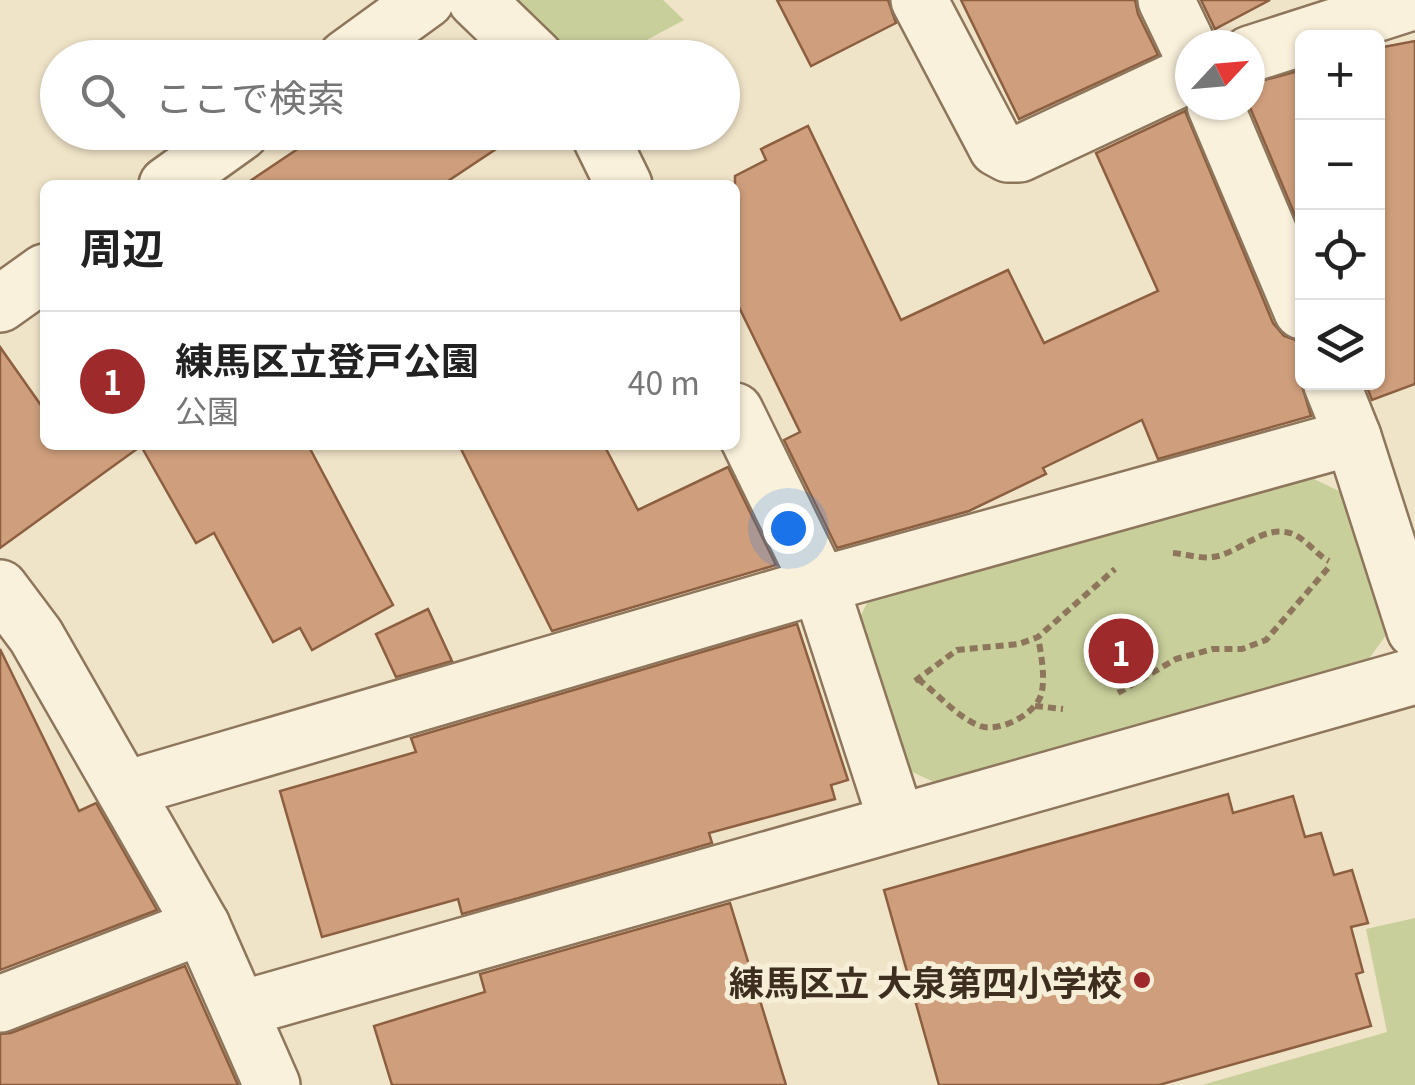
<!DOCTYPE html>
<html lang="ja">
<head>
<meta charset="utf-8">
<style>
  :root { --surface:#fff; --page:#f6f6f6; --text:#222; --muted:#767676; --line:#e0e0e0; --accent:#9e2a2b }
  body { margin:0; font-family:Georgia,"Noto Sans JP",serif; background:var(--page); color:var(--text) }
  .controls { position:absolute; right:30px; top:30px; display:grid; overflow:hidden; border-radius:15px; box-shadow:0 2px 8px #0004 }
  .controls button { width:90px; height:90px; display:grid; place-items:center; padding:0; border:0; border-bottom:2px solid var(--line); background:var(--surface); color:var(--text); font:50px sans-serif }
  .compass { position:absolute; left:1175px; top:30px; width:90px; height:90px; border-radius:50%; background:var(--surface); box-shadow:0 2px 8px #0004; rotate:64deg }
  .you { position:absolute; left:788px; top:528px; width:35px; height:35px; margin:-25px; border:8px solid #fff; border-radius:50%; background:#1a73e8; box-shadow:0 0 0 15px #1a73e833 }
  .badge { display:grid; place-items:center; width:65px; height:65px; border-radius:50%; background:var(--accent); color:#fff; font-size:32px; font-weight:700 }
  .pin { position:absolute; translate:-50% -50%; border:5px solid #fff; box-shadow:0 2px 10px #0006 }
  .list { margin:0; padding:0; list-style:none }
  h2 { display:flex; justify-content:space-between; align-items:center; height:130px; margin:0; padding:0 40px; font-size:42px }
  h2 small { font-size:32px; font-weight:400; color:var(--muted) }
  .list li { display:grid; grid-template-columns:65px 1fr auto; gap:30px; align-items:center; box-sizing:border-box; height:140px; padding:0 40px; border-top:2px solid var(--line) }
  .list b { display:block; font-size:38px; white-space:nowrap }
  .list p { margin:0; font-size:32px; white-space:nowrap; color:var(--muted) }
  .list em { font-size:32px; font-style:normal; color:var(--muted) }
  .icon { flex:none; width:55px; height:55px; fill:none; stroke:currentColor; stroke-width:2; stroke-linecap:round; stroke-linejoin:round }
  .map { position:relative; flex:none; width:1415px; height:1085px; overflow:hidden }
  .search { position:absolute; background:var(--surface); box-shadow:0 2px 8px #0004; left:40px; top:40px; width:700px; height:110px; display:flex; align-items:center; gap:25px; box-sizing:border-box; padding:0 35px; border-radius:55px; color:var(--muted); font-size:38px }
  .panel { position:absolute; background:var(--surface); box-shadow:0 2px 8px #0004; left:40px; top:180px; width:700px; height:270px; border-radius:15px }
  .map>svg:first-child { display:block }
  .green { fill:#c9cf9b }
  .building { fill:#cf9f7d; stroke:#8d5f41; stroke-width:2.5 }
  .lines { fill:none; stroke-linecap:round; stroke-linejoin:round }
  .minor-casing { stroke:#8d765c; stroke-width:60 }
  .path { stroke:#8d765c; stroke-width:6; stroke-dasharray:8 5; stroke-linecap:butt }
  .minor { stroke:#faf1dc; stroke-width:55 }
  .poi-dot { fill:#9e2a2b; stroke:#f7eed8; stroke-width:4 }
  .labels { text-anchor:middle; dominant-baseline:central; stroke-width:10; stroke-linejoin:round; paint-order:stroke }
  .poi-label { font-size:35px; font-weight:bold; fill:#3d2e20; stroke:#f7eed8; text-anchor:end }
</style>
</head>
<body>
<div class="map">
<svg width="1415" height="1085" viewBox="0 0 1415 1085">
  <rect width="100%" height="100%" fill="#f0e4c8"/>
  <g class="green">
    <polygon points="512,0 663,0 684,20 615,57 574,57"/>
    <polygon points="1314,479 1343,493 1389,631 1360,671 936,783 908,770 858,621 872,593"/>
    <polygon points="1415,918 1415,1085 1202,1085 1387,1032 1366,929"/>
  </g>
  <g class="building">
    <polygon points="777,0 888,0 896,23 811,66"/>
    <polygon points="961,0 1135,0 1138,14 1158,55 1019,119"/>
    <polygon points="1201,0 1270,0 1215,29"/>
    <polygon points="1415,41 1415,384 1372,400 1365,382 1378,382 1378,48"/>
    <polygon points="1302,70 1302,232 1249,105 1250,84"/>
    <polygon points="1185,111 1273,323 1284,336 1302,342 1300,379 1311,416 1158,459 1142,420 1043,468 1046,474 969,511 837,548 784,440 800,432 735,299 735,176 766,160 761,149 808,126 901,320 1008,270 1044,343 1158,291 1096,153"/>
    <polygon points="323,132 511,132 514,137 442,185 244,185"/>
    <polygon points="0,347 45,411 45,445 308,445 393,605 312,650 300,628 273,642 214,533 196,543 141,446 0,548"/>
    <polygon points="459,445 604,445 638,510 728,467 776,565 552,631"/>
    <polygon points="428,609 452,661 396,677 376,634"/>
    <polygon points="797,624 848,780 831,785 835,799 709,833 712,843 462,914 458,899 322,937 280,791 416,752 411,738"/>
    <polygon points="0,649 79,811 96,803 157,910 0,970"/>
    <polygon points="1228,794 1233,813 1293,796 1305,837 1321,833 1334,875 1352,870 1368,923 1351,927 1363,972 1356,974 1371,1026 1159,1085 939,1085 884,890"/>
    <polygon points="730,903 786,1085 392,1085 374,1026 485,992 480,974"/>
    <polygon points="185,966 238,1085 0,1085 0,1034 11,1033"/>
  </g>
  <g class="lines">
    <defs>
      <g id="minor">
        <polyline points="476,0 536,58"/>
        <polyline points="919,0 997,148 1008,154 1019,154 1190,74"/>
        <polyline points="1166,0 1190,50"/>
        <polyline points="1250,54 1415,1"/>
        <polyline points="346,58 426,0"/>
        <polyline points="1215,105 1302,311"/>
        <polyline points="598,132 624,185"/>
        <polyline points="167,185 241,132"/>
        <polyline points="0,304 45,272"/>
        <polyline points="1331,382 1353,437 1415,630"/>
        <polyline points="735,411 820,585 897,822"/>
        <polyline points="0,588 36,636 202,926 272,1085"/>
        <polyline points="126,789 820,585 1353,437"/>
        <polyline points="0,1004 202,926"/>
        <polyline points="241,1009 1415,676"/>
      </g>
    </defs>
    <use href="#minor" class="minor-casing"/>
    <g class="path">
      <path d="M1173,553C1185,554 1202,559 1213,557C1240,553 1262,525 1290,533C1306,538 1315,554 1329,561"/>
      <path d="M918,679C938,694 957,717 980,726C1000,733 1039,713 1042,691C1045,675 1041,653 1038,637"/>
      <polyline points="915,681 957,650 1019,644 1038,637 1115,569"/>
      <polyline points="1118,693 1176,659 1213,649 1242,649 1266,640 1329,567"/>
      <polyline points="1035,706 1063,709"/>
    </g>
    <use href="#minor" class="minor"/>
  </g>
  <circle class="poi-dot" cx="1142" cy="980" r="10"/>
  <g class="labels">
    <g class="poi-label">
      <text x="1122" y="980">練馬区立 大泉第四小学校</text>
    </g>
  </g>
</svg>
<div class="controls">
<button>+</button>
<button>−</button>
<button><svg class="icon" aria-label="locate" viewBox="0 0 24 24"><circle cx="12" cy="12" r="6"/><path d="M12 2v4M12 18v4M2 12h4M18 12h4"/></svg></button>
<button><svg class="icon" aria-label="layers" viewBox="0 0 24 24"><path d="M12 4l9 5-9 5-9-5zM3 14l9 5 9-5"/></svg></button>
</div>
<svg class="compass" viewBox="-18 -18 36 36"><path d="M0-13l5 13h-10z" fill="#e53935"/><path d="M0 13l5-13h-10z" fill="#767676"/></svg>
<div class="you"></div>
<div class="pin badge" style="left:1121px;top:651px">1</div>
<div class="search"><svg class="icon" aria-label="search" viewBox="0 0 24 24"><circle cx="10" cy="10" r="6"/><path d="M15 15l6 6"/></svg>ここで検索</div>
<section class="panel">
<h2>周辺<small></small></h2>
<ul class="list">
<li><span class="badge">1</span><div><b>練馬区立登戸公園</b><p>公園</p></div><em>40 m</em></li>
</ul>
</section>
</div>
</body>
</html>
